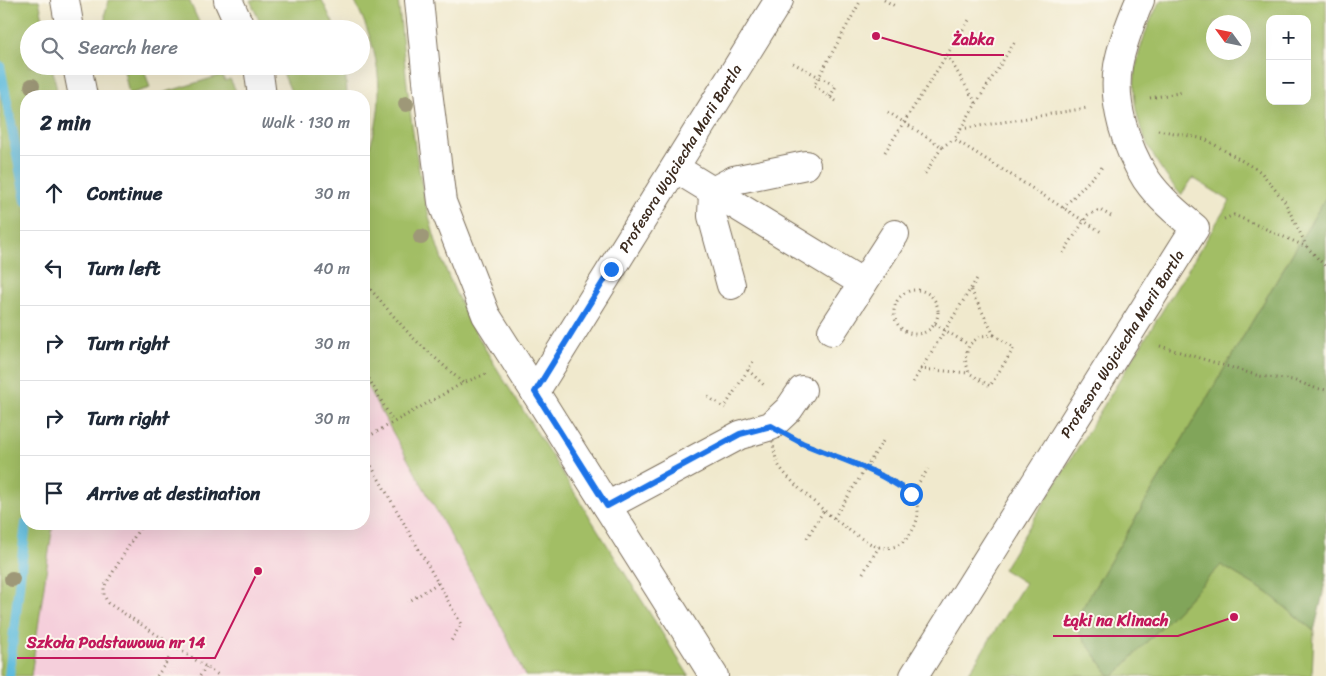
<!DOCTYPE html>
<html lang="en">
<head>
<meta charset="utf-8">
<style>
  :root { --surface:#fff; --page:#f6f6f7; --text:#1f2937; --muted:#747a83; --line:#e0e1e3 }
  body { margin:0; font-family:Sriracha,sans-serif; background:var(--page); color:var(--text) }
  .controls { position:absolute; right:15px; top:15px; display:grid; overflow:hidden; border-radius:10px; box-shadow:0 5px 20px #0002 }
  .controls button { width:45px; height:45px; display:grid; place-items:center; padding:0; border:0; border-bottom:1px solid var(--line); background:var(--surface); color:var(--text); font:25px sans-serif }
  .compass { position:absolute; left:1206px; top:15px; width:45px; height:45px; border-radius:50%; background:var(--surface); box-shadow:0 5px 20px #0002; rotate:303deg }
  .stop { position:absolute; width:15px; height:15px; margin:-11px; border:4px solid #1a73e8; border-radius:50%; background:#fff }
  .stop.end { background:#1a73e8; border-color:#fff; box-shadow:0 1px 5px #0008 }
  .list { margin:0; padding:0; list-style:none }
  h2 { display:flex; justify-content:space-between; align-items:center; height:65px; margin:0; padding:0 20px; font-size:21px }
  h2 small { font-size:16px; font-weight:400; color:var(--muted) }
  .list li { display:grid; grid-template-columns:32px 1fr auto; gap:15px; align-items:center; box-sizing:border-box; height:75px; padding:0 20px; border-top:1px solid var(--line) }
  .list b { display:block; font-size:19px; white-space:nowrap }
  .list em { font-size:16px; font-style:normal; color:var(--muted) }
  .icon { flex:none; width:28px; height:28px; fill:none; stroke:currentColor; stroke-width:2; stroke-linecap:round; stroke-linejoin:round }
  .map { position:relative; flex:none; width:1326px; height:676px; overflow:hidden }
  .search { position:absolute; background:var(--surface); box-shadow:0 5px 20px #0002; left:20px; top:20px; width:350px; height:55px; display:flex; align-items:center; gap:12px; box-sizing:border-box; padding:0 18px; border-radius:28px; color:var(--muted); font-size:19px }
  .panel { position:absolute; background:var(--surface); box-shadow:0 5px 20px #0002; left:20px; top:90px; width:350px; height:440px; border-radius:20px }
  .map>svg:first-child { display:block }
  .built { fill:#f5cfdb }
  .green { fill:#a2be65; stroke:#6e7442; fill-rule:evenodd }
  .forest { fill:#81a55a; stroke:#5e683c }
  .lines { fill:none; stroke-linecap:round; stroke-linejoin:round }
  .stream { stroke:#5ebbdc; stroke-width:10 }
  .minor-casing { stroke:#7a6d5b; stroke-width:30 }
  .path { stroke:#7a6d5b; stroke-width:3; stroke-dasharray:1 4; stroke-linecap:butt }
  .minor { stroke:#fff; stroke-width:28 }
  .tree { fill:#9e9878 }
  .route { stroke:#1a73e8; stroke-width:6 }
  .labels { text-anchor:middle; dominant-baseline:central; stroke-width:4; stroke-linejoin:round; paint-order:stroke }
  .street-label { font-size:15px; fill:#3b2a1e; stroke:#fbf7ec }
  .leader { fill:none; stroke:#c2185b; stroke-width:2 }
  .callout-dot { fill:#c2185b; stroke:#fbf7ec; stroke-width:2 }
  .callout-label { font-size:16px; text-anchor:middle; font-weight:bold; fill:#c2185b; stroke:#fbf7ec; stroke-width:4; stroke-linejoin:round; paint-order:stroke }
</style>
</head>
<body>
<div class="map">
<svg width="1326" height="676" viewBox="0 0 1326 676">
  <rect width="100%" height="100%" fill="#fbf7ec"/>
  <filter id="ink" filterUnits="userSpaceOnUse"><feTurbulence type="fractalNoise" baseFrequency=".02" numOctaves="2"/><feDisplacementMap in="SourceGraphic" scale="10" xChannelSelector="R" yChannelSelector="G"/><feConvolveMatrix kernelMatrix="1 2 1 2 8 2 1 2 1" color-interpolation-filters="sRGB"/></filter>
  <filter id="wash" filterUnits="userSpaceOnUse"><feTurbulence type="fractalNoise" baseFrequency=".0096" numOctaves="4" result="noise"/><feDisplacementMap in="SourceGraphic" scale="20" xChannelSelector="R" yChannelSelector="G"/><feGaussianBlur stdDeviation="1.12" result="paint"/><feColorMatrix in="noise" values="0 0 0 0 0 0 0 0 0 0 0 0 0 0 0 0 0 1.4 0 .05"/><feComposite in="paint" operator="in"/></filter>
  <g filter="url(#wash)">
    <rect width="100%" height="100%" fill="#f0e9cd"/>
    <polygon class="built" points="364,381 505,633 525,676 31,676 53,524 364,524"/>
    <g class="green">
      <polygon points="0,0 39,0 45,29 29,29 29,66 52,66 58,96 26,96 26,524 53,524 31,676 0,676"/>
      <polygon points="109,0 189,0 202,29 106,29 105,13"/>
      <polygon points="250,0 322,0 336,29 263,29"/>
      <path d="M354,0H398C407,79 412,159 434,235C455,309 501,374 541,439C590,518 640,597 689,676H525L505,633L364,381V160C389,108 381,51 354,0Z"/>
      <path d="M1162,0H1326V197L1073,624L1110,676H967L1025,583L1003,569L1230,201L1193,178L1181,195C1141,147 1121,100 1144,38C1148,25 1154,11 1162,0ZM1270,19H1307V101H1270ZM1214,22H1244V52H1214Z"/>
      <polygon points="123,66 154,66 144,69 150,88 129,94"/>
      <polygon points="280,66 345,66 347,96 293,96"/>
      <polygon points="222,75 225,81 230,79 237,93 237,96 153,96"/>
      <polygon points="1221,565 1268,593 1314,631 1312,676 1114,676"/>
    </g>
    <polygon class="forest" points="1326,197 1326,575 1322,598 1314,631 1268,593 1221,565 1114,676 1110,676 1073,624"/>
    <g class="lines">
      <g class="stream">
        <polyline points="0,66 26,201"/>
        <polyline points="9,676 26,523"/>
      </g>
    </g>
  </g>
  <g filter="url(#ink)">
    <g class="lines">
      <defs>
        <g id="minor">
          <polyline points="65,0 70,29"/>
          <polyline points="228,0 241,29"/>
          <path id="s1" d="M419,0L428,91L442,202L486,315L535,392L779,0"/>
          <polyline points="77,66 83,96"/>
          <polyline points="258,66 262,96"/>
          <polyline points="675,168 863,283"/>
          <polyline points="731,285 712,216 713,191 734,180 806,165"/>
          <polyline points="832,331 895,234"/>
          <polyline points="535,392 714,676"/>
          <polyline points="607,506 740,435 771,426 789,409 802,390"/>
          <path id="s2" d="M914,676L1195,228C1177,213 1159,198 1146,179C1126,147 1112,104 1118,66C1122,43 1131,21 1140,0"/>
        </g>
      </defs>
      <use href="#minor" class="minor-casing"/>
      <g class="path">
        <polyline points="884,0 895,6"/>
        <polyline points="1014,43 954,139 1103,233"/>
        <polyline points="947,55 976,103"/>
        <polyline points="793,63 836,86 830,97"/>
        <polyline points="1150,98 1184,92"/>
        <polyline points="836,101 814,86 861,0"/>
        <polyline points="888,112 942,147 924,175"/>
        <polyline points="961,129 1087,108"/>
        <polyline points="1158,130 1205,139 1261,172 1285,202 1307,247"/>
        <polyline points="942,147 954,139"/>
        <polyline points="885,152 971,17"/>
        <polyline points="1063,208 1103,166"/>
        <polyline points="1224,219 1234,215 1307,247 1326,267"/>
        <polyline points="1063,253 1088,215 1100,210 1113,217"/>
        <polyline points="364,282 411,336 463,383 486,374"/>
        <polyline points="971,290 994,335"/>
        <circle cx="916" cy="312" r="22"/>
        <polyline points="935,324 969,345"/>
        <polygon points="994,335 1014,348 990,386 969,373 965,359 969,345 980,336"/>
        <polyline points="1160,346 1259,376 1293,380 1315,388 1326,390"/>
        <polyline points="920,369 969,373"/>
        <polyline points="364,370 393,422"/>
        <polyline points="748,370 766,387"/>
        <polyline points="913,382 978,277"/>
        <polyline points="708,397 725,408"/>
        <polyline points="726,405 754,360"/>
        <path d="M771,426C781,432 791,438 802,442C832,456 888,470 911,494C924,508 917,529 904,541C898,547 888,549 879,547C859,543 787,482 778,464C773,453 773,438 771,426Z"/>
        <polyline points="364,439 463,383"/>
        <polyline points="364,453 438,583 408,602"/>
        <polyline points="911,494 928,469"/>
        <polyline points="834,518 883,441"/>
        <polyline points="142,524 104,587 104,595 108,603 220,676"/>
        <polyline points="807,538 824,510"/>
        <polyline points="863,573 879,547"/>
        <polyline points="438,583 461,624 451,641"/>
        <polyline points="157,676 170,657"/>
        <polyline points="200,676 206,667"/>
      </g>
      <use href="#minor" class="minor"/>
    </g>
    <g class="tree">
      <circle cx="32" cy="86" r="8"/>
      <circle cx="406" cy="104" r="8"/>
      <circle cx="421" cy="237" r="8"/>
      <circle cx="12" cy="579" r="8"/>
    </g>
  </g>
  <g class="lines" filter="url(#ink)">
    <path class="route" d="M611,269L535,392L607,506L740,434L771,426C782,432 792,438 802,443C842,460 875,468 911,494"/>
  </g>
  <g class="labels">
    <g class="street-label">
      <text stroke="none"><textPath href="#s1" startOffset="691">Profesora Wojciecha Marii Bartla</textPath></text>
      <text stroke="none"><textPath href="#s2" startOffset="392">Profesora Wojciecha Marii Bartla</textPath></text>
    </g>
  </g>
  <path class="leader" d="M876 36L942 55H1004M1234 617L1178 636H1053M258 571L215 658H17"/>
  <g class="callout-dot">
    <circle cx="876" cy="36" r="5"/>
    <circle cx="1234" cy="617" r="5"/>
    <circle cx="258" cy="571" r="5"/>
  </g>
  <g class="callout-label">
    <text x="973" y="45">Żabka</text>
    <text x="1116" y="626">Łąki na Klinach</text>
    <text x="116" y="648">Szkoła Podstawowa nr 14</text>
  </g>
</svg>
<div class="controls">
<button>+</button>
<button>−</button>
</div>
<svg class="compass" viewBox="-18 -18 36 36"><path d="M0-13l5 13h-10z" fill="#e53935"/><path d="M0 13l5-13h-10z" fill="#747a83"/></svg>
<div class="stop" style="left:911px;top:494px"></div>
<div class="stop end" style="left:611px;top:269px"></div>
<div class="search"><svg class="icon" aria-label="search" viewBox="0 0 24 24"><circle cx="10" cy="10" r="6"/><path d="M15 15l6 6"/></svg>Search here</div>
<section class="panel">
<h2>2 min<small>Walk · 130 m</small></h2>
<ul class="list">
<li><svg class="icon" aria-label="ahead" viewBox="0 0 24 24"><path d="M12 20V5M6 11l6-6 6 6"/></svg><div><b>Continue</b></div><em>30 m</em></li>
<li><svg class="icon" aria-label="left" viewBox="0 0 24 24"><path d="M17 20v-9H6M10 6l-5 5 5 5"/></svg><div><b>Turn left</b></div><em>40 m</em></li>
<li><svg class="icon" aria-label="right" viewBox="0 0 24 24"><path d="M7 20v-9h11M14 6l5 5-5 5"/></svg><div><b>Turn right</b></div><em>30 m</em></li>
<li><svg class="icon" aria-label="right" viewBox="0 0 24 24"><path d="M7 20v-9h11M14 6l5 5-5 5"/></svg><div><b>Turn right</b></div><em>30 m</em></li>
<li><svg class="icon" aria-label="arrive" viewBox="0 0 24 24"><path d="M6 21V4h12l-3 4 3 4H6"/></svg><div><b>Arrive at destination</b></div></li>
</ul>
</section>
</div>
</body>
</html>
